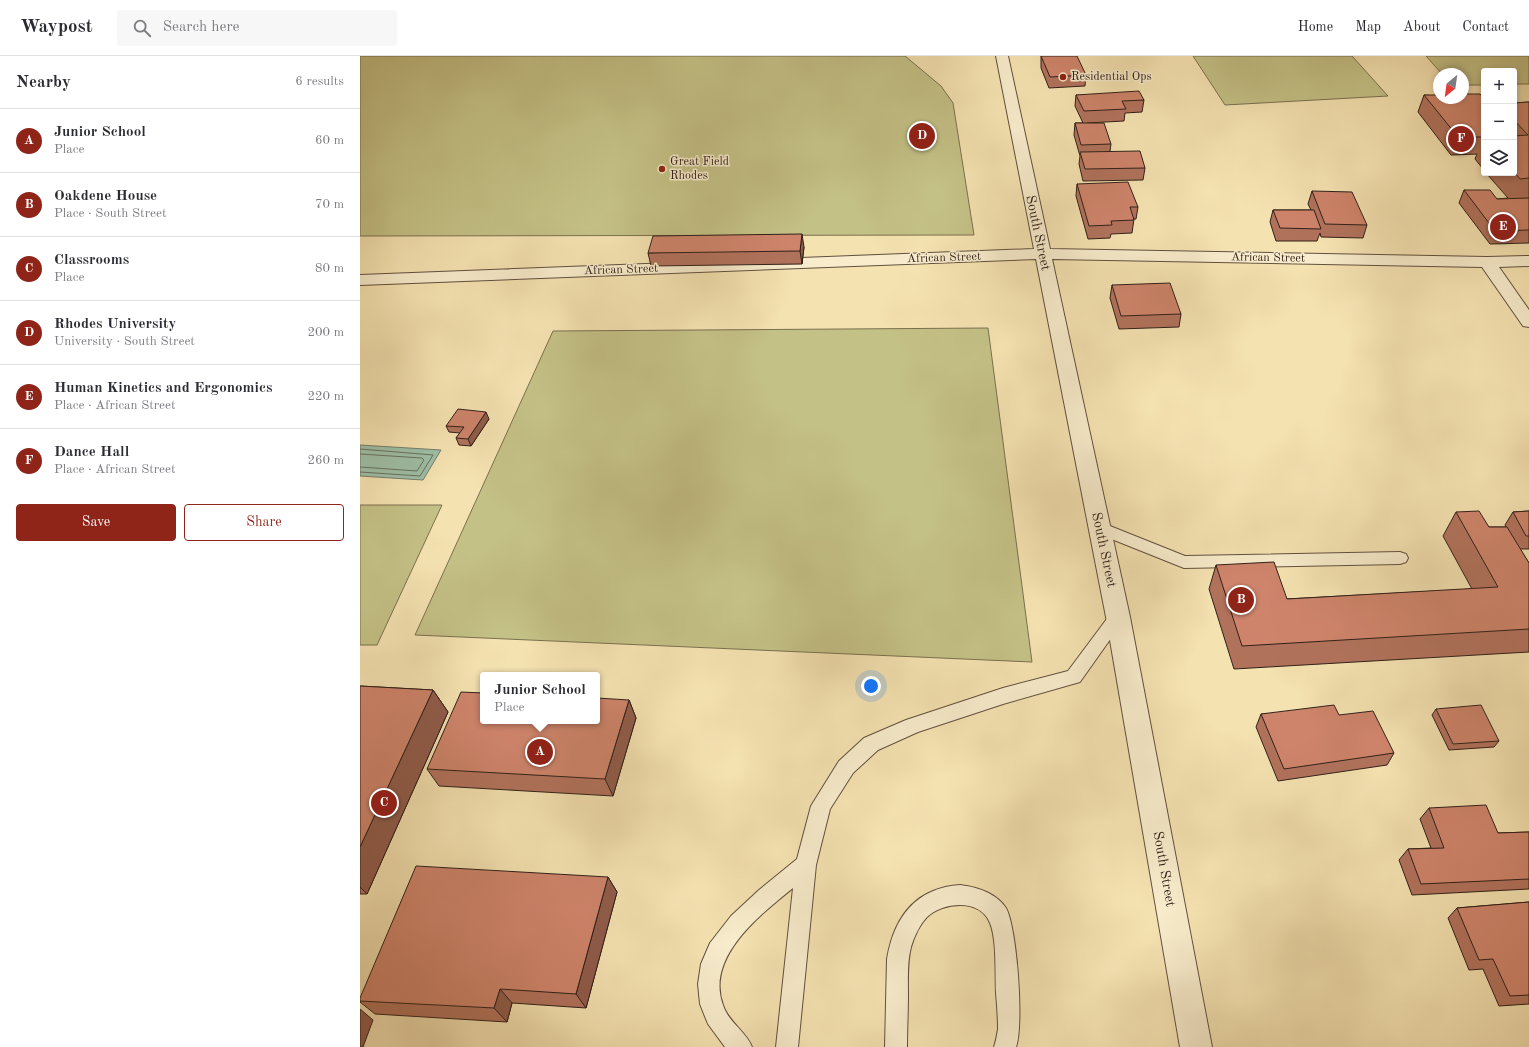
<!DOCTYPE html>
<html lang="en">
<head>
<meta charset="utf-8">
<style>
  :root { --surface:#fff; --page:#f7f7f7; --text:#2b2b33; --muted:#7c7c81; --line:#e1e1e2; --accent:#8f2418 }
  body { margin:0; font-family:"Old Standard TT",serif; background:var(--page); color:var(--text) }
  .controls { position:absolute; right:12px; top:12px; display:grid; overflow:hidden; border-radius:4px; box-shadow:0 2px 6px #0003 }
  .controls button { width:36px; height:36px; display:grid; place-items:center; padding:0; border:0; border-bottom:1px solid var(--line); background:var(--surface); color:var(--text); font:20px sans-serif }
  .compass { position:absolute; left:1073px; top:12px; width:36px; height:36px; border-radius:50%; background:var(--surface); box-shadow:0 2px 6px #0003; rotate:209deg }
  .you { position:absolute; left:511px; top:630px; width:14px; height:14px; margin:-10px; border:3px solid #fff; border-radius:50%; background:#1a73e8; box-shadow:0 0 0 6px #1a73e833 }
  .badge { display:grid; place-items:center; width:26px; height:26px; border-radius:50%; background:var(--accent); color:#fff; font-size:13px; font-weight:700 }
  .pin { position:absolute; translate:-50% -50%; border:2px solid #fff; box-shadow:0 1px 4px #0006 }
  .popup { position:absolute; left:120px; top:616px; width:120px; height:52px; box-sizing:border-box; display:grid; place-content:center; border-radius:4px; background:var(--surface); filter:drop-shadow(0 1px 3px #0005); font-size:13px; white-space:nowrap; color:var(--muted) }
  .popup b { font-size:15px; color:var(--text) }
  .popup::after { content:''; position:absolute; left:50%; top:100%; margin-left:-8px; border:8px solid transparent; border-top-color:var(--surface) }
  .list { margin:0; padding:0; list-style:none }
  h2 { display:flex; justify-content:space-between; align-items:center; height:52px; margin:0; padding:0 16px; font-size:17px }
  h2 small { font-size:13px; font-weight:400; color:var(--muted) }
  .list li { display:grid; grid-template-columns:26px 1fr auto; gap:12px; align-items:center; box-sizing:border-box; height:64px; padding:0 16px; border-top:1px solid var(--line) }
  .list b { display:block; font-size:15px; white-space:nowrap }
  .list p { margin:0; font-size:13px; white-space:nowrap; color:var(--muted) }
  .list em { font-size:13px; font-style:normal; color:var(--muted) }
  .actions { display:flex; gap:8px; padding:12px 16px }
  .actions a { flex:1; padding:9px 0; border:1px solid var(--accent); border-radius:4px; text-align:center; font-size:14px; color:var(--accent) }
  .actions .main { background:var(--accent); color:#fff }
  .icon { flex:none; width:22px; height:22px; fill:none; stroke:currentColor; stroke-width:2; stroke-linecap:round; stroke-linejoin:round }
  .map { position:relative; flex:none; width:1169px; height:991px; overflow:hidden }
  header { display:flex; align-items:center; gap:24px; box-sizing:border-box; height:56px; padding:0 20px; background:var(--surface); border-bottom:1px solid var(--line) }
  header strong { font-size:19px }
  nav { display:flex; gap:22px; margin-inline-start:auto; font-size:14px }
  .search { width:280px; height:36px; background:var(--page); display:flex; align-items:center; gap:10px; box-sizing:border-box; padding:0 14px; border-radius:4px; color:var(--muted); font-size:15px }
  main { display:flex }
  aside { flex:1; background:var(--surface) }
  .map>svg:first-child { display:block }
  .green { fill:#c4c186; stroke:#7a7050 }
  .water { fill:#9ebfa6; stroke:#727f6e }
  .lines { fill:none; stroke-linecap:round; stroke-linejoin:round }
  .shore { stroke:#677060; stroke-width:1 }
  .service-casing { stroke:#61503f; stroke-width:2 }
  .minor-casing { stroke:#61503f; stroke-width:2 }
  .service { fill:#f8eccc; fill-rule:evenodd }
  .minor { fill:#f8eccc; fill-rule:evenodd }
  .wall { fill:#b1725c; stroke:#302019 }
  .shaded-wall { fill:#905c4b; stroke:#302019 }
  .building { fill:#ce846b; stroke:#302019 }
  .poi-dot { fill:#8f2418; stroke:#f8eccc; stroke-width:1.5 }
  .labels { text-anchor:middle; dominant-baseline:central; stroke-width:3; stroke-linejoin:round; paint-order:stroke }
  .far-poi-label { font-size:12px; fill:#302019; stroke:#f8eccc; text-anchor:start }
  .far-street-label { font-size:12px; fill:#302019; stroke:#f8eccc }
  .street-label { font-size:14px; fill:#302019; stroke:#f8eccc }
</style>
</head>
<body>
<header>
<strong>Waypost</strong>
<div class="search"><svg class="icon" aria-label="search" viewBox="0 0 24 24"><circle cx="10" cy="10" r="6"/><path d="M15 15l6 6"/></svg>Search here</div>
<nav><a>Home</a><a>Map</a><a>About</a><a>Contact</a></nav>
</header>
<main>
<aside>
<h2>Nearby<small>6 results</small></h2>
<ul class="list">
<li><span class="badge">A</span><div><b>Junior School</b><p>Place</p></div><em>60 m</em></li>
<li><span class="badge">B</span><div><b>Oakdene House</b><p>Place · South Street</p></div><em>70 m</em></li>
<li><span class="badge">C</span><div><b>Classrooms</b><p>Place</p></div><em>80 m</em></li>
<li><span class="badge">D</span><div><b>Rhodes University</b><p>University · South Street</p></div><em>200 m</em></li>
<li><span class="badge">E</span><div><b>Human Kinetics and Ergonomics</b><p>Place · African Street</p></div><em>220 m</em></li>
<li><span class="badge">F</span><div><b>Dance Hall</b><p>Place · African Street</p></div><em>260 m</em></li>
</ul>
<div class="actions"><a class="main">Save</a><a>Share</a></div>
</aside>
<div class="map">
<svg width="1169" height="991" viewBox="0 0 1169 991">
  <rect width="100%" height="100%" fill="#f5e2b1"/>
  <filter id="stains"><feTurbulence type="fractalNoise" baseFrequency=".005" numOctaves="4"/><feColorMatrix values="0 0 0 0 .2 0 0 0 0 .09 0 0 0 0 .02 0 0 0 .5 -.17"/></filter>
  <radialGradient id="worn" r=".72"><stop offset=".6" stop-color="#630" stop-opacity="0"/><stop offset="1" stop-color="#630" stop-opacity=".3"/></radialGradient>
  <g class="green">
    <polygon points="0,0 545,0 581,30 593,47 614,179 0,180"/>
    <polygon points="833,0 992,0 1028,40 865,49"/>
    <polygon points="1066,0 1169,0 1169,28 1154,28 1154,15 1124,15 1124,29 1103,29 1103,18 1082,18"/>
    <polygon points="628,272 672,606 55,579 193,275"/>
    <polygon points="0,449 82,449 17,589 0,589"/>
  </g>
  <polygon class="water" points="0,389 81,394 63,424 0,420"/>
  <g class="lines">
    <g class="shore">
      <polyline points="0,393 73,399 60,420 0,416"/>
      <polyline points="0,398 62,402 64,404 57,415 0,411"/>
    </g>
    <defs>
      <g id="service">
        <polygon points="740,466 825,500 1040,496 1046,498 1048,502 1046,506 1040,508 824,512 734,476 732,472 734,468"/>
        <path d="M758,554L764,556L766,561L720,626L643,648L558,676L518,694L493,717L470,753L456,809L438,991H416L433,832C401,858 345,901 363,949C368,966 386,975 392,991H365L348,968L340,948L338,928L341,908L350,887L371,860L399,834L437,803L451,750L479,705L504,682L546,664L643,632L708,615L752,556Z"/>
        <path d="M600,829C617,831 636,837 646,852C657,871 664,970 656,991H634C636,985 637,979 638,973C638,961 637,949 636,937C635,917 637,884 630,867C620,842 583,846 567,861C560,868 554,881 551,891C547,906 548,923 548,939C548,956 547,974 547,991H525L527,903C534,861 556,832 600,829Z"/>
      </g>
      <polygon id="minor" points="636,0 648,0 690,193 1127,201 1169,200 1169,210 1139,211 1169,254 1169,271 1163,270 1122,211 692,203 770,561 852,991 820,991 746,561 676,203 0,229 0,219 674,193"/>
    </defs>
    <use href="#service" class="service-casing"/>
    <use href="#minor" class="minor-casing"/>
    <use href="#service" class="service"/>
    <use href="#minor" class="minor"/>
  </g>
  <g class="wall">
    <polygon points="681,0 726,19 725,30 689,32 681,12"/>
    <polygon points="716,39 784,44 782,56 765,57 764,65 727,67 751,88 750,95 785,112 783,124 723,125 719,108 720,100 714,79 715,67 723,67 715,50"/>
    <polygon points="1064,39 1124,43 1124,114 1115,103 1117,98 1091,99 1058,56"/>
    <polygon points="1169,46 1169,187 1130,188 1099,147 1104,134 1137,143 1148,142 1126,117 1154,117 1154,47"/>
    <polygon points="717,128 778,151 776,163 774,163 772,177 751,178 750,182 728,183 716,140"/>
    <polygon points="952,135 1007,169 1003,182 961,181 960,177 957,185 916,185 910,166 913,154 951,154 948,148"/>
    <polygon points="444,191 442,208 291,210 288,197"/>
    <polygon points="752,229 821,258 819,271 759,273 750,242"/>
    <polygon points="129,363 111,390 99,389 96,382 100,377 89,376 86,370"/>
    <polygon points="1169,455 1169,493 1160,493 1169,507 1169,596 874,613 849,533 856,509 927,543 1112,533 1083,480 1096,456 1129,471 1146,471 1145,469 1153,456"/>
    <polygon points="0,630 73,634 88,656 7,838 0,838"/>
    <polygon points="269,644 276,662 253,740 79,730 67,713"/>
    <polygon points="1076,653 1139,685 1134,691 1089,694 1072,659"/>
    <polygon points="901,658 979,659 1034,697 1027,709 918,725 896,671"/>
    <polygon points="1069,752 1138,777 1169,776 1169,833 1052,839 1039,804 1048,793 1071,792 1060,763"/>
    <polygon points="248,821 257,836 226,952 152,947 147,966 15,958 0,946 0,942"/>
    <polygon points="1169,846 1169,948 1139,950 1123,913 1109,914 1088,862 1097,852"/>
  </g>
  <g class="shaded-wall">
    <polygon points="442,178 444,191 442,208 440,195"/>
    <polygon points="126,356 129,363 111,390 108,383"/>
    <polygon points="73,634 88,656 7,838 0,831 0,791"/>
    <polygon points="269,644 276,662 253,740 245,723"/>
    <polygon points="248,821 257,836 226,952 216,938"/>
    <polygon points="140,933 152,947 147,966 134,952"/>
    <polygon points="0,953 13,964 3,991 0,991"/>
  </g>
  <g class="building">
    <polygon points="681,0 717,0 726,19 690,21"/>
    <polygon points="779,35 784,44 762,45 766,53 724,55 716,39"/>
    <polygon points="1103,38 1120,38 1124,43 1124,81 1098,81 1064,39 1079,39 1079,42 1103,42"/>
    <polygon points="1169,46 1169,122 1160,123 1154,116 1154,80 1168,79 1154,64 1154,47"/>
    <polygon points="715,67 744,67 751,88 721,89"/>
    <polygon points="780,95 785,112 725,113 720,96"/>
    <polygon points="768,126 778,151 770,151 774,164 751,165 752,169 729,170 717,128"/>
    <polygon points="1104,134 1130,134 1137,143 1169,142 1169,174 1135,175"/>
    <polygon points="952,135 992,136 1007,169 965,168"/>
    <polygon points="913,154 954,154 961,173 920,172"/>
    <polygon points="442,178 440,195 288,197 293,180"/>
    <polygon points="810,227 821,258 761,260 752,229"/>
    <polygon points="98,353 126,356 108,383 96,382 104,371 86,370"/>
    <polygon points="1119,455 1129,471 1147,471 1169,507 1169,573 882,590 856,509 914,506 927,543 1138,531 1096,456"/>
    <polygon points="1169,455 1169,480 1166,480 1153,456"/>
    <polygon points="0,630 73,634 0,791"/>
    <polygon points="101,636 123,637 123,665 237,665 237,642 269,644 245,723 67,713"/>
    <polygon points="974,649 979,659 1013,655 1034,697 924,713 901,658"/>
    <polygon points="1121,649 1139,685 1093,688 1076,653"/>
    <polygon points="1126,749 1138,777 1169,776 1169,823 1061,828 1048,793 1084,792 1069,752"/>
    <polygon points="56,810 248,821 216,938 140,933 134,952 0,945 0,942"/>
    <polygon points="1169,846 1169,939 1150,940 1133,903 1119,904 1097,852"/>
  </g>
  <g class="poi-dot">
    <circle cx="703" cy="21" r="4"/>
    <circle cx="302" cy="113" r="4"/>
  </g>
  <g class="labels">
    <g class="far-poi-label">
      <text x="711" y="21">Residential Ops</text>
      <text x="310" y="106">Great Field<tspan x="310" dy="14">Rhodes</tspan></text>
    </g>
    <g class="far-street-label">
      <text transform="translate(584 202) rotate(-2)">African Street</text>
      <text transform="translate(908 202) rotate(1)">African Street</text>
      <text transform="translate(261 214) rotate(-2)">African Street</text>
    </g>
    <g class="street-label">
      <text transform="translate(678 177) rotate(78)">South Street</text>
      <text transform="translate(744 494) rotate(78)">South Street</text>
      <text transform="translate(804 813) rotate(80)">South Street</text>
    </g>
  </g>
  <rect width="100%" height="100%" filter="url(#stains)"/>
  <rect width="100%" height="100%" fill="url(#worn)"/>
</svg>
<div class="controls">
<button>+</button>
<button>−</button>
<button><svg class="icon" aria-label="layers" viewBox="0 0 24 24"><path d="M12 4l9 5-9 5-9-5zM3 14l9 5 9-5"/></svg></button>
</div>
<svg class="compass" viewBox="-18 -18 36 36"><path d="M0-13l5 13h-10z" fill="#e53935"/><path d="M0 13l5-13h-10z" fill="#7c7c81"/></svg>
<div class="you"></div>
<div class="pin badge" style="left:180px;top:696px">A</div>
<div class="popup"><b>Junior School</b>Place</div>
<div class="pin badge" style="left:881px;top:544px">B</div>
<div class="pin badge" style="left:24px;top:747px">C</div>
<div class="pin badge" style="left:562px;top:80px">D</div>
<div class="pin badge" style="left:1143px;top:171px">E</div>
<div class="pin badge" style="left:1101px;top:83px">F</div>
</div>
</main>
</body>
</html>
